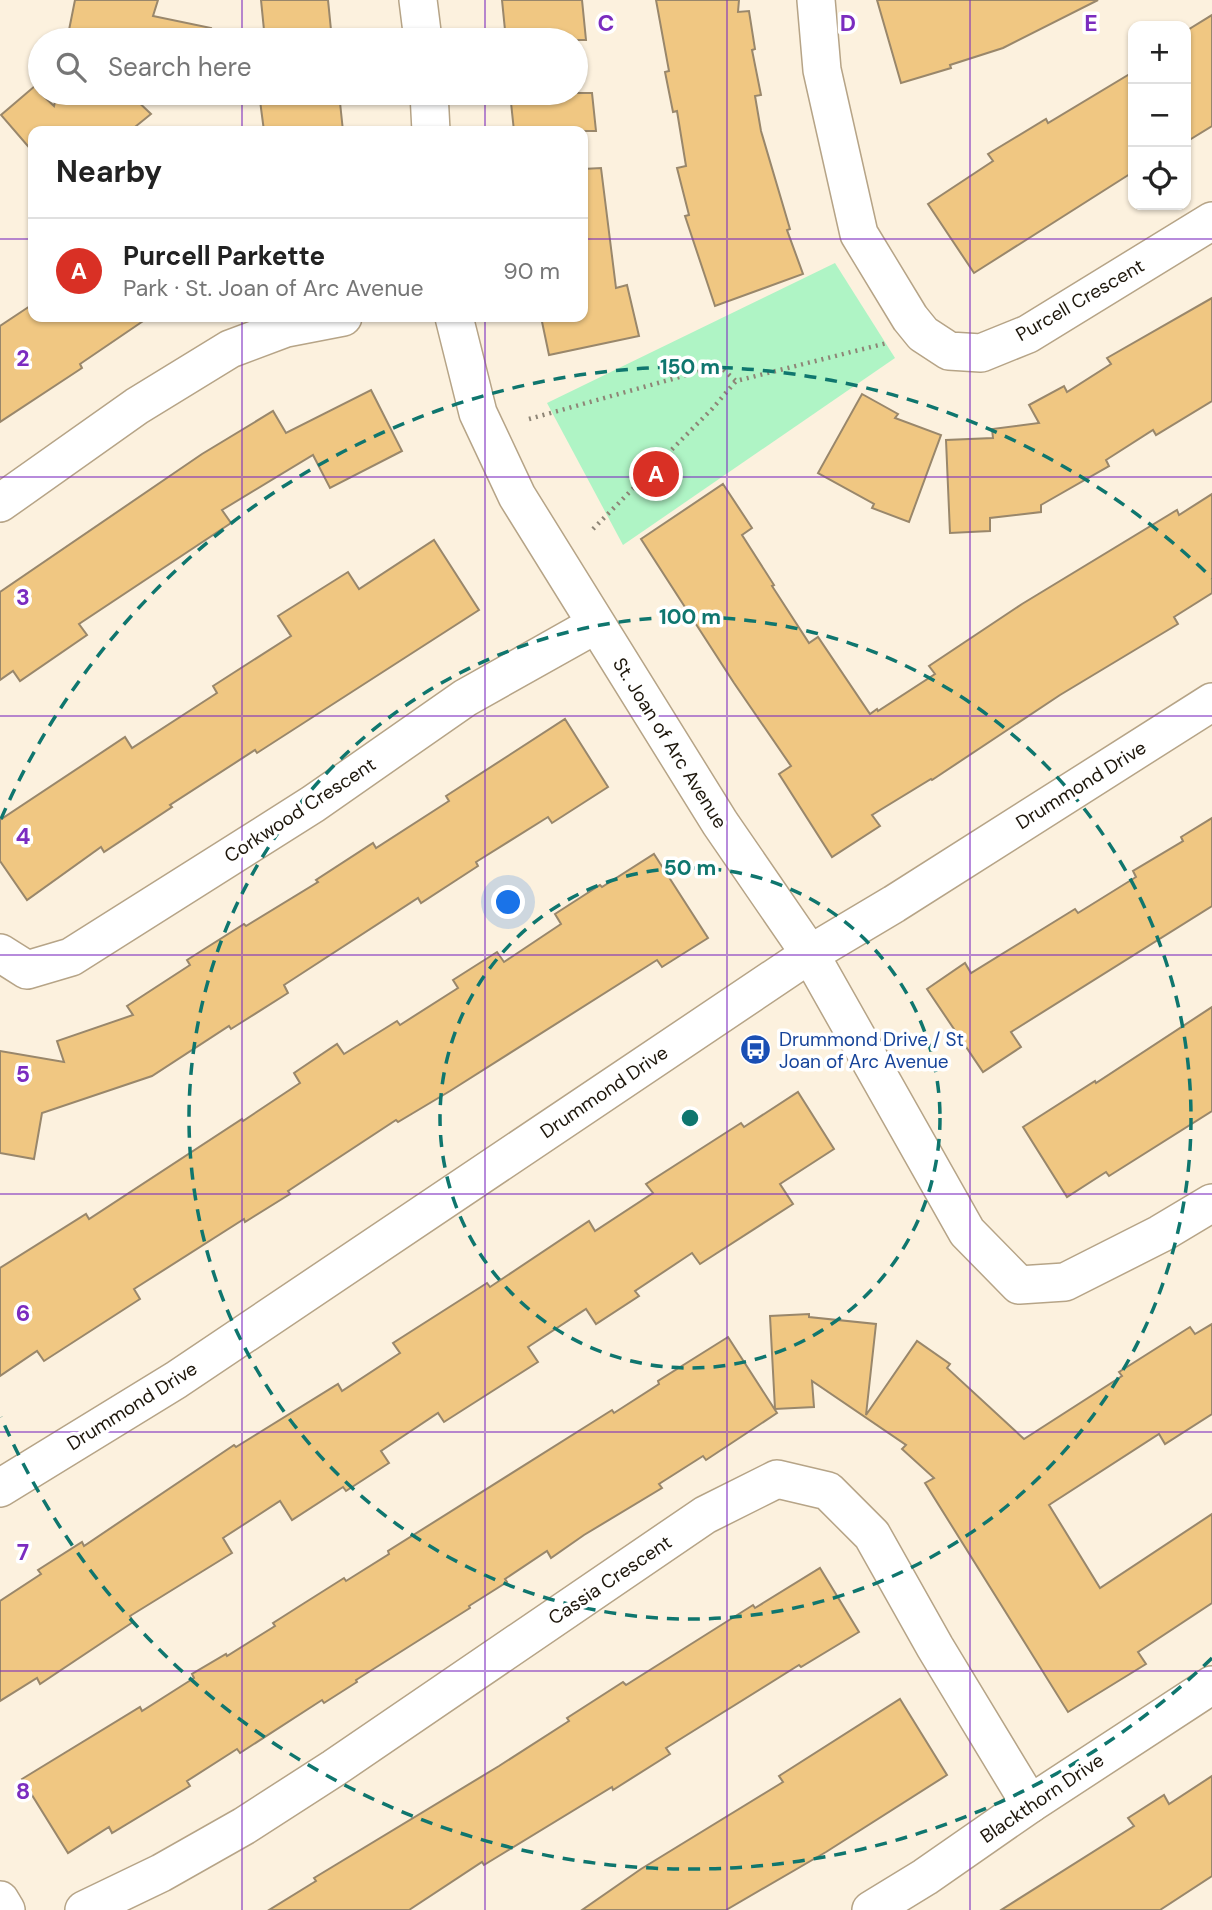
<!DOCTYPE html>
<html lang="en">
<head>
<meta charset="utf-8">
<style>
  :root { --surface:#fff; --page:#f6f6f6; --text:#222; --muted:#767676; --line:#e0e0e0; --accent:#d93025 }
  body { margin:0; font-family:"DM Sans",sans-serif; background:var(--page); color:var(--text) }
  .controls { position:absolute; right:21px; top:21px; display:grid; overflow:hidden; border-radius:14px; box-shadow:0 2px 5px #0004 }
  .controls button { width:63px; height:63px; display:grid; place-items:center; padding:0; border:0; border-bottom:2px solid var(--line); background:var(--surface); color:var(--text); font:35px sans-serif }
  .you { position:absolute; left:509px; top:903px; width:24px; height:24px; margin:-18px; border:5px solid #fff; border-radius:50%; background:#1a73e8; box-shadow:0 0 0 10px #1a73e833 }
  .badge { display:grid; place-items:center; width:46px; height:46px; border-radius:50%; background:var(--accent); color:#fff; font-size:23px; font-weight:700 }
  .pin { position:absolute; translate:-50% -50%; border:4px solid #fff; box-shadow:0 2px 7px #0006 }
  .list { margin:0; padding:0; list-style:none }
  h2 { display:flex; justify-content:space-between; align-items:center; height:91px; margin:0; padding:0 28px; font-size:30px }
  h2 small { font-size:23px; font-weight:400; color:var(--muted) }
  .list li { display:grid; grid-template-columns:46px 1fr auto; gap:21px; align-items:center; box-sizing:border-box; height:105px; padding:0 28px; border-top:2px solid var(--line) }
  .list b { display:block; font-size:26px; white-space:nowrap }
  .list p { margin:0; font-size:23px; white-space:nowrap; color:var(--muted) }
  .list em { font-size:23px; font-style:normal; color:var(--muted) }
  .icon { flex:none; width:38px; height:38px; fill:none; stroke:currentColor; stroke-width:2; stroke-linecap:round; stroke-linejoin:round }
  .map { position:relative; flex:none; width:1212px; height:1910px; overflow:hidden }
  .search { position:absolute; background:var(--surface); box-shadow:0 2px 5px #0004; left:28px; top:28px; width:560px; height:77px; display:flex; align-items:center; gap:18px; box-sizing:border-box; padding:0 24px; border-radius:38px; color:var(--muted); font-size:26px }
  .panel { position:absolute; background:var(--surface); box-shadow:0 2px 5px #0004; left:28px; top:126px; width:560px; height:196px; border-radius:14px }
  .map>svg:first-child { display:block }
  .green { fill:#aff4c5 }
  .building { fill:#f0c782; stroke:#99876b; stroke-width:2 }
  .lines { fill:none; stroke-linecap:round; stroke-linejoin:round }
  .minor-casing { stroke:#b6a487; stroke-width:40 }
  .path { stroke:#8e8576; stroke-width:4.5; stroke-dasharray:2 5; stroke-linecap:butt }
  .minor { stroke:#fff; stroke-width:37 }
  .grid { fill:none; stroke:#7b2cbf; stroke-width:2; stroke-opacity:0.55 }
  .ring { fill:none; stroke:#0f766e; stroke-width:3.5; stroke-dasharray:12 9 }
  .labels { text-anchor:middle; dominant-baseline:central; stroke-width:7; stroke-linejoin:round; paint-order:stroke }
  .street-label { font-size:19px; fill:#1d160b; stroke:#fff }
  .transit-label { font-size:19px; fill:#164399; stroke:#fff; text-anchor:start }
  .grid-label { font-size:23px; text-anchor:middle; font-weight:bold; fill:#7b2cbf; stroke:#fff; stroke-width:7; stroke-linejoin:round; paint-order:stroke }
  .centre { fill:#0f766e; stroke:#fff; stroke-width:3.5 }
  .ring-label { font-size:21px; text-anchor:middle; font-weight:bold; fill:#0f766e; stroke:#fff; stroke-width:7; stroke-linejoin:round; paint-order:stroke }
</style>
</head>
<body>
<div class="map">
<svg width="1212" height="1910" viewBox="0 0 1212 1910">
  <rect width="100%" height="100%" fill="#fcf1de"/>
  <polygon class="green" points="835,263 895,358 623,545 547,403"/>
  <g class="building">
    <polygon points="75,0 158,0 153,16 211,28 209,40 67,40"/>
    <polygon points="261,0 328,0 332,40 265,40"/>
    <polygon points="502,0 582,0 586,40 506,40"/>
    <polygon points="656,0 739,0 738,12 749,11 755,49 752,50 761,95 755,96 761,131 790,229 787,230 803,274 715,306 685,216 689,215 677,168 686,166 677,111 673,112 665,72 669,71"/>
    <polygon points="877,0 1098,0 1003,48 950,65 951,68 901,83"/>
    <polygon points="1212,15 1212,126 1186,142 1186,31"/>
    <polygon points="1133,72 1133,172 974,273 928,204 993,161 988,154 1046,119 1048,123"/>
    <polygon points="36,85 40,93 54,106 57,93 129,93 151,114 130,131 33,131 33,152 1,115"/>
    <polygon points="259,93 339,93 343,131 264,131"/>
    <polygon points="510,93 592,93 596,131 514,131"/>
    <polygon points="601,168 616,288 627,285 639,336 549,355 541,317 583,317 583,169"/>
    <polygon points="1212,298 1212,401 1156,435 1153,430 1106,460 1109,466 1041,505 1041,512 990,518 990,531 950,533 946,440 993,438 992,429 1039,423 1029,405 1064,386 1067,392 1111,364 1107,358"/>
    <polygon points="33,304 33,317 149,317 80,364 82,368 0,422 0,326"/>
    <polygon points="371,390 402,451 330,488 313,455 222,510 231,523 79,624 87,635 20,681 13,671 0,680 0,592 202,454 273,411 286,433"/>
    <polygon points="862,394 898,414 895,418 941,435 909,522 872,508 874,504 818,473"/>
    <polygon points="723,484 752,528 742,535 774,585 772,586 809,643 818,637 870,714 877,709 878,711 935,674 929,666 1022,604 1177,510 1179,515 1212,494 1212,593 1174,617 1178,624 1060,695 932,780 931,779 872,815 880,826 832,857 779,774 791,766 734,683 641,539"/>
    <polygon points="434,540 479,610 257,753 255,750 170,805 172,807 104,852 101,847 27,900 0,861 0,820 125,737 132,748 217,693 213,686 291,636 278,616 348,572 359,589"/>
    <polygon points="565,719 608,787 552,823 548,817 476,862 478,866 421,903 418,898 284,985 288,993 231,1029 229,1026 152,1076 42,1113 34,1159 0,1153 0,1051 64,1062 57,1041 133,1015 127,1006 190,965 187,960 244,924 246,926 318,882 316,880 373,843 376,848 449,801 446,796"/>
    <polygon points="1212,818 1212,906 1011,1032 1021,1047 983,1072 927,989 965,963 971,973 1075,909 1078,913 1136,877 1133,871 1183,841 1181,837"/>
    <polygon points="654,854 708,938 662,967 657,960 450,1091 398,1122 396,1120 288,1191 290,1194 245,1222 244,1219 134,1289 140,1299 44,1361 37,1351 0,1376 0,1268 86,1214 89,1219 242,1119 243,1121 300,1083 294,1073 337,1044 344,1054 397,1021 400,1025 458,988 453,980 497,952 504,962 561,924 555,914 600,885 602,887"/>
    <polygon points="1212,1007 1212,1111 1109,1176 1106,1172 1067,1197 1023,1127 1095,1081 1096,1083"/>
    <polygon points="798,1092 834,1149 780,1184 793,1204 700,1264 692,1253 635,1291 639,1296 596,1324 586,1309 528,1347 538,1362 444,1422 438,1413 381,1451 389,1463 346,1491 343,1487 292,1520 280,1501 223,1538 232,1553 130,1616 133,1622 40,1684 37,1678 0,1701 0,1601 41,1574 38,1570 82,1542 84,1546 234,1445 236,1447 338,1384 342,1391 400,1353 393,1343 487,1283 490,1287 589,1221 595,1231 653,1193 646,1184 741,1123 744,1127"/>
    <polygon points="809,1314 809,1317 876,1324 866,1415 917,1341 950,1364 947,1368 1024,1439 1122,1376 1119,1372 1190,1327 1195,1334 1212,1324 1212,1414 1165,1444 1159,1434 1049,1505 1100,1588 1212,1514 1212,1603 1138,1652 1146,1664 1068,1712 925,1483 934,1478 902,1449 906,1445 812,1381 814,1407 775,1409 770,1316"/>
    <polygon points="728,1337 777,1413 706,1460 703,1456 659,1484 662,1488 584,1535 551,1558 547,1551 505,1579 507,1582 469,1606 470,1608 356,1680 357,1682 324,1703 322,1700 240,1753 237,1749 187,1781 190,1786 112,1833 109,1827 68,1853 22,1779 140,1707 142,1711 194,1678 192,1674 226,1654 227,1656 275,1626 273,1623 306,1602 344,1578 346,1581 389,1554 388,1551 612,1410 614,1413 659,1384 658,1381"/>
    <polygon points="820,1568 859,1632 801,1667 799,1665 666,1748 670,1754 613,1790 612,1787 484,1865 482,1862 409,1910 269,1910 316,1881 314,1878 499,1766 569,1721 567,1718 623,1682 626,1685 753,1605 755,1608"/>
    <polygon points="900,1699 947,1775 826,1852 726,1910 582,1910 641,1869 783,1782 779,1776"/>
    <polygon points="1212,1776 1212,1876 1160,1910 1001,1910 1134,1826 1128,1818 1164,1795 1169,1804"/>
  </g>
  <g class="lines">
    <defs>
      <g id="minor">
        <polyline points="418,0 423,40"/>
        <polyline points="816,0 822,70 859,234 910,318 923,334 949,351 981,353 1028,334 1212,221"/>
        <polyline points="429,93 431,131"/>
        <polyline points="454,317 478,413 517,496 720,823 810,954 967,1232 1019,1285 1065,1282 1160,1234 1212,1203"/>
        <polyline points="0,503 137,406 230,349 286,328 343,317"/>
        <polyline points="0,953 27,970 71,957 313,804 465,698 595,625"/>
        <polyline points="0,1488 176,1380 810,954 894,904 1212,702"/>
        <polyline points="0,1900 6,1910"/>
        <polyline points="84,1910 161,1873 244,1826 334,1768 705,1515 777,1479 828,1491 872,1535 935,1647 1030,1804"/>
        <polyline points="871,1910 925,1877 1030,1804 1212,1685"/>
      </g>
    </defs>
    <use href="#minor" class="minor-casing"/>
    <g class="path">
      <polyline points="529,419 719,366 736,381 887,343"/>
      <polyline points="593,529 712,409 736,381"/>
    </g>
    <use href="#minor" class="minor"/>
  </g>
  <path class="grid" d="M242,0V40M485,0V40M727,0V1910M970,0V1910M242,93V131M485,93V131M0,239H33M583,239H1212M242,317V1910M485,317V1910M0,477H1212M0,716H1212M0,955H1212M0,1194H1212M0,1432H1212M0,1671H1212"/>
  <g class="ring">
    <circle cx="690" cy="1118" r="250"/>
    <circle cx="690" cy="1118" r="501"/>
    <path d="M1212 1658A751 751 0 0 1 1 1417M1 819A751 751 0 0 1 1212 578"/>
  </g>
  <defs>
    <symbol id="bus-disc" viewBox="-11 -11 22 22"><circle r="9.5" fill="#1a4fb4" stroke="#fff"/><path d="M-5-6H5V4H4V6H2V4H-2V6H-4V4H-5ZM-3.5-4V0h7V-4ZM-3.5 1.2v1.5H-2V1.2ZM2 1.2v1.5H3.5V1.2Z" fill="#fff"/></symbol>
  </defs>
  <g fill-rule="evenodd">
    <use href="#bus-disc" x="738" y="1032" width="35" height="35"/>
  </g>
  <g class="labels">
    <g class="street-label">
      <text transform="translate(1080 300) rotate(-30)">Purcell Crescent</text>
      <text transform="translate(670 743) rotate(58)">St. Joan of Arc Avenue</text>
      <text transform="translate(1081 785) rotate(-32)">Drummond Drive</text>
      <text transform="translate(300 810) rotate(-33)">Corkwood Crescent</text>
      <text transform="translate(604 1092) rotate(-34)">Drummond Drive</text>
      <text transform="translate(132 1406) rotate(-32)">Drummond Drive</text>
      <text transform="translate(610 1580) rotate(-34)">Cassia Crescent</text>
      <text transform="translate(1042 1798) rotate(-34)">Blackthorn Drive</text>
    </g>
    <g class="transit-label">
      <text x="779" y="1039">Drummond Drive / St<tspan x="779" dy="22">Joan of Arc Avenue</tspan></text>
    </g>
  </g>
  <g class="grid-label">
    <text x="606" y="31">C</text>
    <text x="848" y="31">D</text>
    <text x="1091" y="31">E</text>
    <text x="23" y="366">2</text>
    <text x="23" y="605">3</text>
    <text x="23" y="844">4</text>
    <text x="23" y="1082">5</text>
    <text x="23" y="1321">6</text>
    <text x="23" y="1560">7</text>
    <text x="23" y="1799">8</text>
  </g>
  <circle cx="690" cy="1118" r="10" class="centre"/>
  <g class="ring-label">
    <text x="690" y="374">150 m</text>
    <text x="690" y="624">100 m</text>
    <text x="690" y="875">50 m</text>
  </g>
</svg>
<div class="controls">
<button>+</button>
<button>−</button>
<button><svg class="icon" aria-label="locate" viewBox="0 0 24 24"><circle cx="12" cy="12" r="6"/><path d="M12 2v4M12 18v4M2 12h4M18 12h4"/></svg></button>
</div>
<div class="you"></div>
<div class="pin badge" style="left:656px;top:474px">A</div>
<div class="search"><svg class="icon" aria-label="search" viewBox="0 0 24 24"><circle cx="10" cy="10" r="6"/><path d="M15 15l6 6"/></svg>Search here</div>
<section class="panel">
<h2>Nearby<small></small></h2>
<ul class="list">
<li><span class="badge">A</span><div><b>Purcell Parkette</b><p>Park · St. Joan of Arc Avenue</p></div><em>90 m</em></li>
</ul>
</section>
</div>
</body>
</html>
